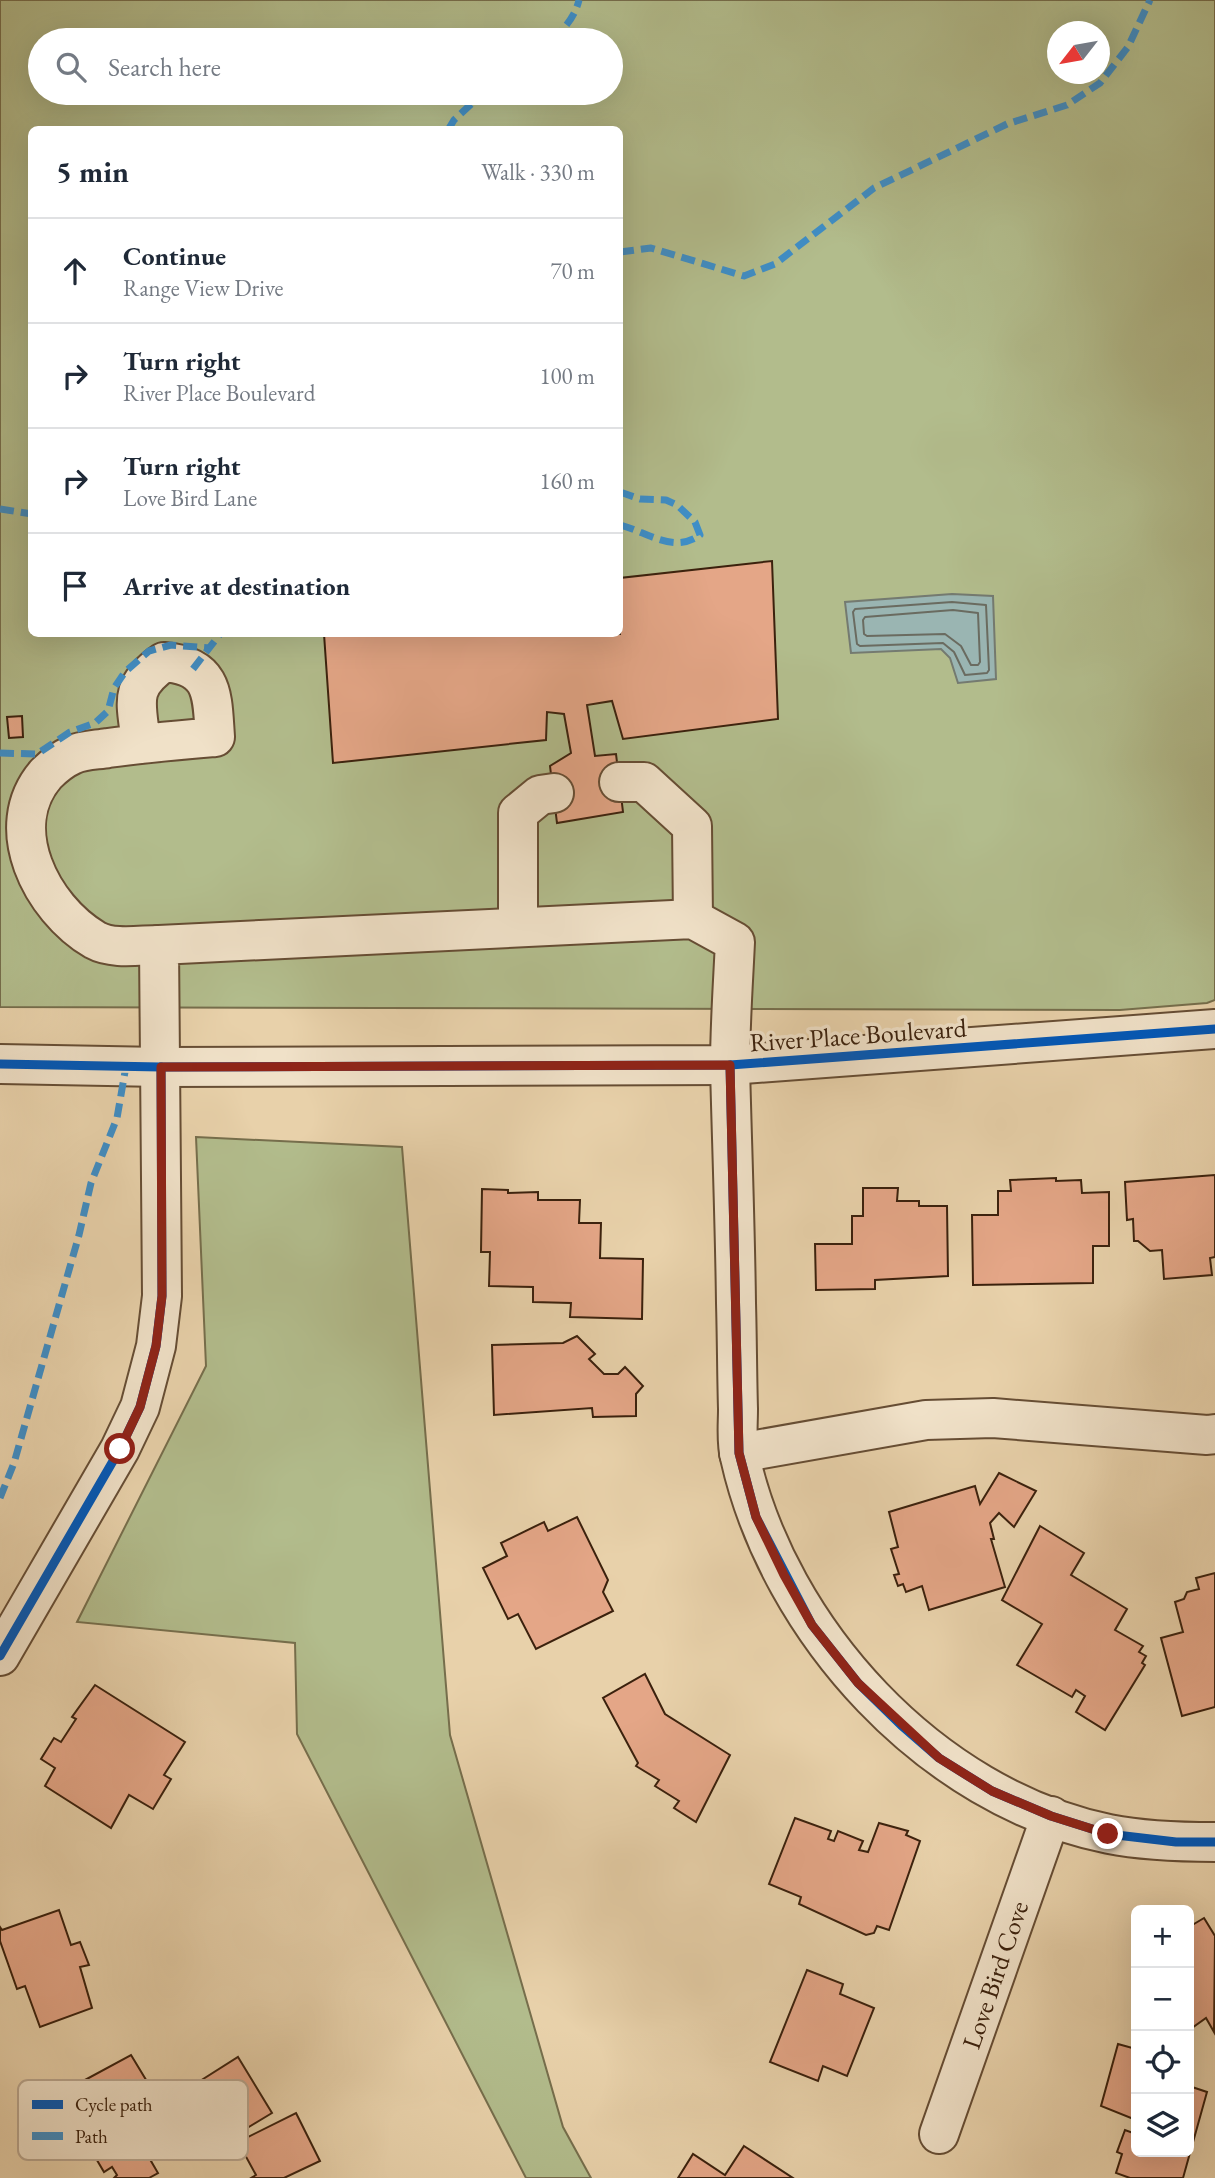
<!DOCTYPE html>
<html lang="en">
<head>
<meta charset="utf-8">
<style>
  :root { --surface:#fff; --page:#f2f2f3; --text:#1f2937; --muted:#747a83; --line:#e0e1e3 }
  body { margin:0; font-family:"EB Garamond",serif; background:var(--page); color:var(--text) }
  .controls { position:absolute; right:21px; bottom:21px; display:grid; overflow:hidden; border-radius:10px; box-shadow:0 7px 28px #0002 }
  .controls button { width:63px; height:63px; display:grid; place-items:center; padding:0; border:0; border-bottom:2px solid var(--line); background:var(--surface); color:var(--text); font:35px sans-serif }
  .compass { position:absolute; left:1047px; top:21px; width:63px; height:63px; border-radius:50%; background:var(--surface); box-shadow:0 7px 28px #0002; rotate:239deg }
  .stop { position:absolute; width:21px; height:21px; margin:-16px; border:5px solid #8f2418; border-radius:50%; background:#fff }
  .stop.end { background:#8f2418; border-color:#fff; box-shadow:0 2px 7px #0008 }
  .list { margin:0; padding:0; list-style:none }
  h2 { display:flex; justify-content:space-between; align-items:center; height:91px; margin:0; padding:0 28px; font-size:30px }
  h2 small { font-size:23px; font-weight:400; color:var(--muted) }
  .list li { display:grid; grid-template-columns:46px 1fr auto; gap:21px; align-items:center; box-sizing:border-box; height:105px; padding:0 28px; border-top:2px solid var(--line) }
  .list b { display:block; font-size:26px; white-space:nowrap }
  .list p { margin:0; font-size:23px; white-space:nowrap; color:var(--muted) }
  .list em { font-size:23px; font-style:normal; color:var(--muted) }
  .icon { flex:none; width:38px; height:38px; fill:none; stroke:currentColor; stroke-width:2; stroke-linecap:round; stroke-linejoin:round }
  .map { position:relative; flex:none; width:1215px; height:2178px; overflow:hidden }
  .search { position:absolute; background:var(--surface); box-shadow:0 7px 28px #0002; left:28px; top:28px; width:595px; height:77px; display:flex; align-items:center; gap:18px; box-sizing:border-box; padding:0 24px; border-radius:38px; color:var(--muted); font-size:26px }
  .panel { position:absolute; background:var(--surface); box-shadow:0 7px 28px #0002; left:28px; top:126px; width:595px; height:511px; border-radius:10px }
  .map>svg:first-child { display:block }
  .green { fill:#b2bc8c; stroke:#766e4c; stroke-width:2; fill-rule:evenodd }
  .water { fill:#9ab5b2; stroke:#747a70; stroke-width:2 }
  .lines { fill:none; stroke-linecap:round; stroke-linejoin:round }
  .shore { stroke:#6a6b60; stroke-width:2 }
  .building { fill:#e4a687; stroke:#3b210d; stroke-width:2 }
  .minor-casing { stroke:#664d34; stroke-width:42 }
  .minor { stroke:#f0e1c8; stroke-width:38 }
  .quiet { stroke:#3e8ec7; stroke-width:7; stroke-dasharray:14 7; stroke-linecap:butt }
  .cycleway-casing { stroke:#f0e1c8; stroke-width:13 }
  .cycleway { stroke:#0057b8; stroke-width:9 }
  .route { stroke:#8f2418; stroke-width:9 }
  .labels { text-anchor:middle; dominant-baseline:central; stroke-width:7; stroke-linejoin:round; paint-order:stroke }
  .street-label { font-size:26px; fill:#3b210d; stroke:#f0e1c8 }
  .key { fill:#f0e1c8; stroke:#baa790; stroke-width:2 }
  .key-label { font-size:19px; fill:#3b210d }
</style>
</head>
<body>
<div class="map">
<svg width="1215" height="2178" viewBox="0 0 1215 2178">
  <rect width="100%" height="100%" fill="#e8d1aa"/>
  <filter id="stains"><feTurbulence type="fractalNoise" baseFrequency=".00286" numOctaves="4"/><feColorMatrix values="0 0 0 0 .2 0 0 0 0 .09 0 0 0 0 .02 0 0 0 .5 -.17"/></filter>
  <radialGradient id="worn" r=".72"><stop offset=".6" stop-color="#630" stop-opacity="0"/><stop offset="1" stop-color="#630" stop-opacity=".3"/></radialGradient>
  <g class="green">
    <path d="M0,0H1215V1000L1207,1003L1120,1010L0,1007ZM1058,32H1100V74H1058ZM40,40H611V93H40ZM32,130H620V634H32Z"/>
    <polygon points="196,1137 402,1147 450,1735 563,2127 591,2178 526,2178 297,1734 295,1643 77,1622 206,1366"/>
  </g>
  <polygon class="water" points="952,594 993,596 996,679 958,683 950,658 941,649 851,653 845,602"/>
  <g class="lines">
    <g class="shore">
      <polygon points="952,602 986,605 989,670 987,673 965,675 954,652 943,643 860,646 857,644 853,612 855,609"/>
      <polygon points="953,610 978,613 980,662 978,665 971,665 961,646 945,634 867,636 864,634 863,620 865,617"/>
    </g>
  </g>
  <g class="building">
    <polygon points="772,561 778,719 623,739 612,701 587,705 595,756 616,754 623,812 557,823 550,766 571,753 564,714 547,712 546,740 333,763 324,634 620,634 620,578"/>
    <polygon points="22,716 23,737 9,738 7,717"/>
    <polygon points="1215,1175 1215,1257 1210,1258 1212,1275 1164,1279 1162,1250 1150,1251 1138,1241 1134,1241 1133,1219 1127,1220 1125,1182"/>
    <polygon points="1056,1178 1056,1181 1081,1180 1082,1193 1109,1192 1109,1246 1093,1246 1093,1283 973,1285 972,1215 998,1215 998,1191 1011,1191 1010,1180"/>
    <polygon points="863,1188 898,1188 897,1201 919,1201 919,1206 947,1206 948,1276 875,1280 875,1289 816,1290 815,1244 852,1244 852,1216 863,1216"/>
    <polygon points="482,1189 508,1190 508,1193 538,1192 538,1200 580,1200 579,1223 601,1223 600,1258 643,1259 642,1319 570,1317 571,1303 533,1302 533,1287 489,1286 490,1252 481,1252"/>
    <polygon points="577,1336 595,1354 589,1359 604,1374 618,1374 625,1367 643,1386 636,1394 636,1416 593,1417 592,1408 494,1415 492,1345 563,1343"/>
    <polygon points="999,1473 1036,1491 1014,1527 999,1513 990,1523 994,1539 991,1539 1005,1587 929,1610 922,1586 906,1592 903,1584 898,1586 894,1575 899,1574 891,1549 898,1547 889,1512 975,1486 980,1504"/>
    <polygon points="577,1517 608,1580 603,1592 613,1611 536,1649 518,1614 508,1619 483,1568 507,1556 501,1543 544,1522 548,1531"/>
    <polygon points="1040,1526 1084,1553 1071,1575 1127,1609 1115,1630 1143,1646 1139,1652 1146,1656 1142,1663 1145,1665 1105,1730 1076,1712 1085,1696 1076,1690 1072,1697 1017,1665 1042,1624 1002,1600"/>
    <polygon points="1215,1573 1215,1707 1182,1716 1161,1638 1183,1632 1175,1602 1184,1599 1187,1592 1199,1589 1196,1578"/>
    <polygon points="645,1674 665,1714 730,1755 696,1822 674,1808 679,1801 655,1786 659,1780 636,1766 638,1763 603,1698"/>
    <polygon points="95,1685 185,1742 164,1775 171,1779 153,1809 129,1795 111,1828 45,1786 55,1768 41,1759 54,1738 61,1742 76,1719 72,1717"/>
    <polygon points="795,1818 831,1831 828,1839 834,1841 838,1831 863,1841 859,1850 868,1852 879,1823 908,1831 906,1835 920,1841 889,1930 877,1926 874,1933 866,1935 799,1904 801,1897 769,1884"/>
    <polygon points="59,1910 71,1945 80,1942 89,1965 80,1967 92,2008 40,2027 25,1986 17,1989 0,1941 0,1927 2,1930"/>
    <polygon points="1204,1918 1215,1936 1214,2032 1206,2018 1189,2030 1189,1927"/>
    <polygon points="807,1970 843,1984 840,1994 874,2008 847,2076 823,2066 818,2081 770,2062"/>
    <polygon points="1118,2044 1136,2049 1136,2120 1101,2106"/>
    <polygon points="131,2055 177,2131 173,2134 179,2145 151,2161 158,2173 149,2178 114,2178 117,2175 112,2167 104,2172 91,2150 95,2148 73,2111 70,2112 59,2094"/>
    <polygon points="238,2057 272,2113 234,2136 200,2081"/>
    <polygon points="1189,2086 1207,2092 1183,2178 1130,2178 1116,2173 1122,2154 1117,2152 1125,2130 1133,2133 1136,2125 1136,2152 1189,2152"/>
    <polygon points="296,2113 320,2161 284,2178 251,2178 256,2175 238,2142"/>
    <polygon points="744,2146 793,2178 678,2178 693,2154 725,2175"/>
  </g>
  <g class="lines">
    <defs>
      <g id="minor">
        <path d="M141,744C137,703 127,688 164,662C215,666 212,696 215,737C180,740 144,743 108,748C97,750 82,750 72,755C63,759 53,767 46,774C0,827 41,908 95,940C113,950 140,945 159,945"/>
        <polyline points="619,782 644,782 692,826 693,919"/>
        <polyline points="518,927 518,813 540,795 554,793"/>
        <polyline points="0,1064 161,1067 730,1065 1215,1029"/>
        <polyline points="739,1453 926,1420 993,1418 1207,1435 1215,1434"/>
        <path d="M0,1656L120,1449L140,1407L156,1346L162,1296L159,945L693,919L735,942C733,984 730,1025 730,1067C732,1145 735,1224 736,1303C737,1339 737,1374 738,1409C738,1425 736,1442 740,1457C779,1631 931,1798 1109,1834C1144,1841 1180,1842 1215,1842"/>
        <polyline points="939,2134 1051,1816"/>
      </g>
    </defs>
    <use href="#minor" class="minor-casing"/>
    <use href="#minor" class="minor"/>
    <g class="quiet">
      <path d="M552,40C564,29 575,17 579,0"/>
      <polyline points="448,130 454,120 483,93"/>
      <polyline points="620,252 651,248 744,276 775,264 874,188 1007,124 1067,105 1100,83 1128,47 1150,0"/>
      <path d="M620,492L640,499L666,500L677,505L695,522L700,535C674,554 647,532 620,525"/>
      <polyline points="0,509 32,514"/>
      <polyline points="193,669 220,634"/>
      <polyline points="0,753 37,754 70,732 95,723 108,711 114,688 125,672 149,651 171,645 209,648"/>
      <polyline points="0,1498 14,1463 79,1235 91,1183 117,1118 126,1066"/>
    </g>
    <defs>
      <g id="cycleway">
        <polyline points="0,1064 161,1067 730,1065 1215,1029"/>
        <polyline points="730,1065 739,1453 756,1517 812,1625 858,1683 901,1725 939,1758 992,1791 1051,1816 1108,1834 1176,1842 1215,1842"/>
        <polyline points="0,1656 120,1449 140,1407 156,1346 162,1296 161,1067"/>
      </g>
    </defs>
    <use href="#cycleway" class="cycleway-casing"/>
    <use href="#cycleway" class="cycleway"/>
  </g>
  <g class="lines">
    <polyline class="route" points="120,1449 140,1407 156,1346 162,1296 161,1067 730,1065 739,1453 756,1517 784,1575 812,1625 858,1683 939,1758 992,1791 1051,1816 1108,1834"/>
  </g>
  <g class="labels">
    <g class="street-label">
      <text transform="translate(858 1035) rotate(-4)">River Place Boulevard</text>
      <text transform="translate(995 1975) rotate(-71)">Love Bird Cove</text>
    </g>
  </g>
  <rect x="18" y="2080" width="230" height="80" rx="10" class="key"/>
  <rect x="32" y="2100" width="31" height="9" fill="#0057b8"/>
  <rect x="32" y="2132" width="31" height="8" fill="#3e8ec7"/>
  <g class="key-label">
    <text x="75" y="2111">Cycle path</text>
    <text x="75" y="2143">Path</text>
  </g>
  <rect width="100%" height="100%" filter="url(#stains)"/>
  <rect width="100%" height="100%" fill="url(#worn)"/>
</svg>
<div class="controls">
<button>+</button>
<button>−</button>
<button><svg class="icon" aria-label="locate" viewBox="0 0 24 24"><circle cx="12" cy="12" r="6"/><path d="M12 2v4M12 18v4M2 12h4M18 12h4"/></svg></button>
<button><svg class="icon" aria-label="layers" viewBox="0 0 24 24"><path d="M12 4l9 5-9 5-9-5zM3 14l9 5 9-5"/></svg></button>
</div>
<svg class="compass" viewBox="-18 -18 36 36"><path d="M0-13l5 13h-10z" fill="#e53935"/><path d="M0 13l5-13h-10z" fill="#747a83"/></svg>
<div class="stop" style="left:120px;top:1449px"></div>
<div class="stop end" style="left:1108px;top:1834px"></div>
<div class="search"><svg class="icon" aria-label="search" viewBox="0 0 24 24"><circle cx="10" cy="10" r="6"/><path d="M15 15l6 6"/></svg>Search here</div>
<section class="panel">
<h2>5 min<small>Walk · 330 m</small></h2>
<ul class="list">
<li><svg class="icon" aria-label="ahead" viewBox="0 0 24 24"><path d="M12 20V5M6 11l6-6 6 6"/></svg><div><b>Continue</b><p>Range View Drive</p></div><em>70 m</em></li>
<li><svg class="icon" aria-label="right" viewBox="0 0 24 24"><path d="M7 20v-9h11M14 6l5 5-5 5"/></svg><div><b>Turn right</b><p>River Place Boulevard</p></div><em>100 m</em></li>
<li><svg class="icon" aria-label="right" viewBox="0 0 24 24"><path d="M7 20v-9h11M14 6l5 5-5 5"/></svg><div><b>Turn right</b><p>Love Bird Lane</p></div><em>160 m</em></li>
<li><svg class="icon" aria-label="arrive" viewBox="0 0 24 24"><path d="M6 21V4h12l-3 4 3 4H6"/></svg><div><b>Arrive at destination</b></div></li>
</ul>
</section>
</div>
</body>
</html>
